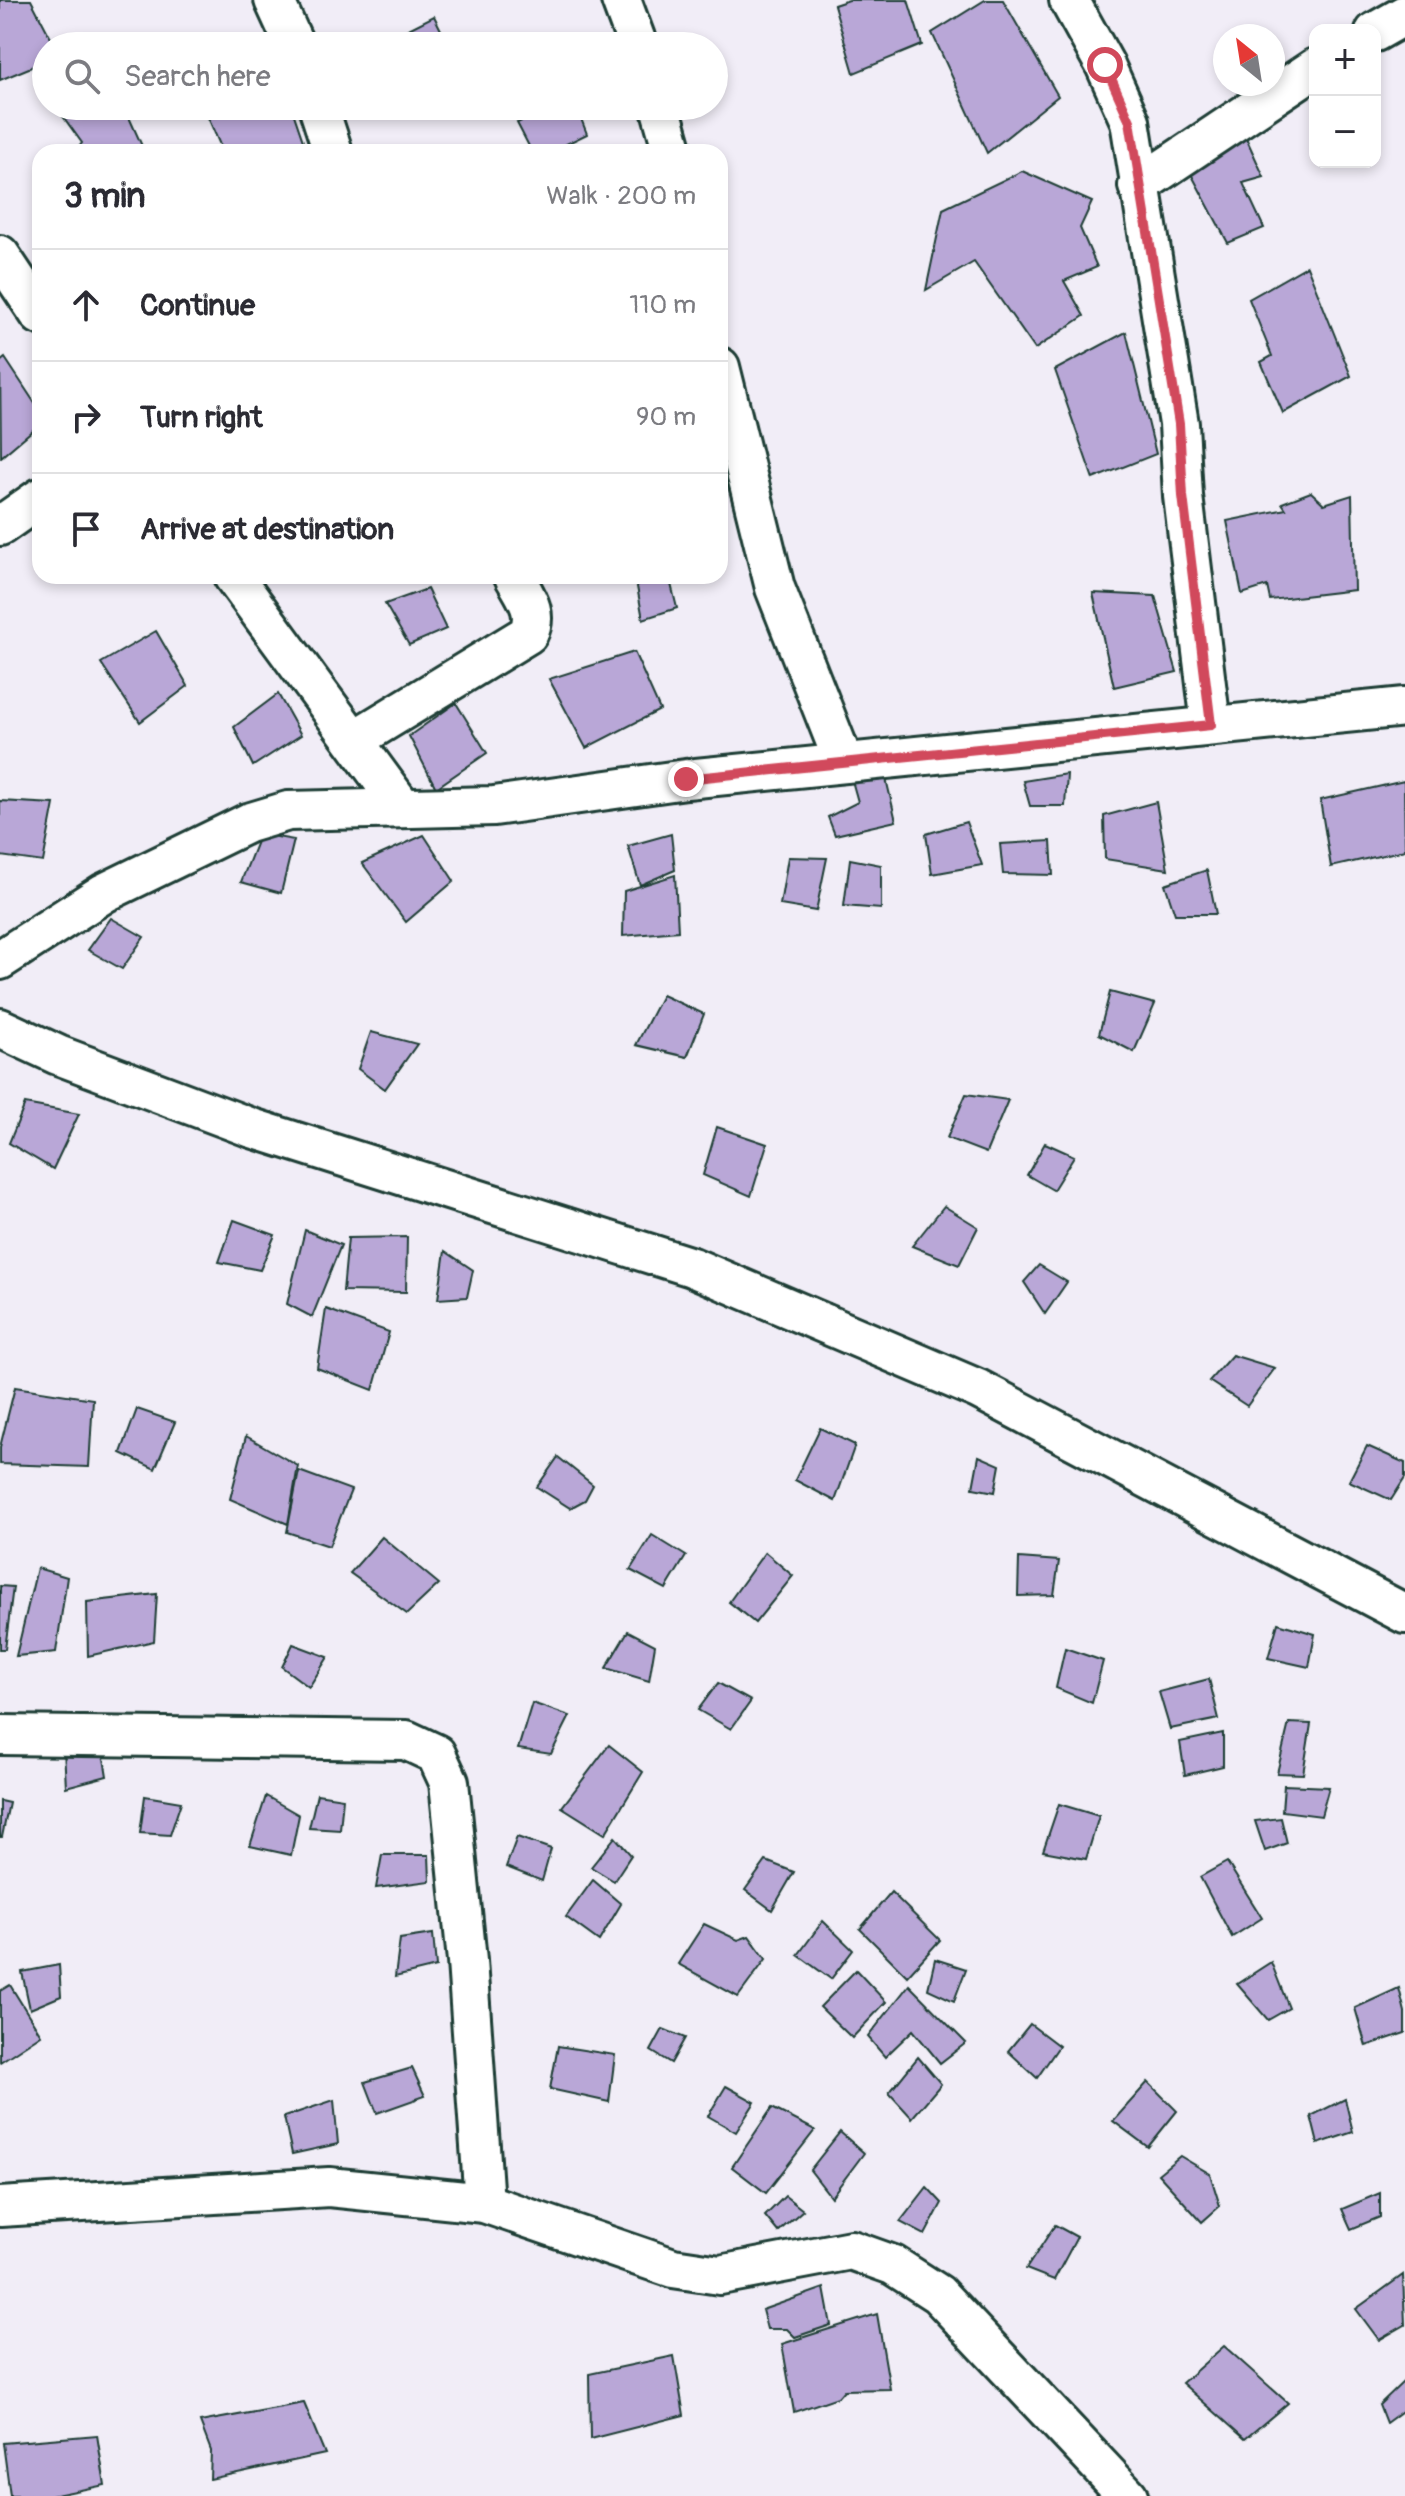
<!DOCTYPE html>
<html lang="en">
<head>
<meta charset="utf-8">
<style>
  :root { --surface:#fff; --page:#f2f2f3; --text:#2b2b33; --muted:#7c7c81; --line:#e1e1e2 }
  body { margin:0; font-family:Pangolin,sans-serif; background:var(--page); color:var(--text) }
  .controls { position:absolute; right:24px; top:24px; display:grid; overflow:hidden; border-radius:16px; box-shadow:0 4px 12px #0003 }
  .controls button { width:72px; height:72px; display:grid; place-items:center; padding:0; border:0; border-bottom:2px solid var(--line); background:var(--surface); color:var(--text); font:40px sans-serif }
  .compass { position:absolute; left:1213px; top:24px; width:72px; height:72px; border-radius:50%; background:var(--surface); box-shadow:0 4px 12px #0003; rotate:330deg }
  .stop { position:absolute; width:24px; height:24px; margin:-18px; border:6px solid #d1495b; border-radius:50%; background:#fff }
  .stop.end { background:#d1495b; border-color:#fff; box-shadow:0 2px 8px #0008 }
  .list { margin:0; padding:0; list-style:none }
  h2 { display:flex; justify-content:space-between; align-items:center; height:104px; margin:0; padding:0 32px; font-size:34px }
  h2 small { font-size:26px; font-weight:400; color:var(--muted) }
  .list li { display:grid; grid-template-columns:52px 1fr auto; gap:24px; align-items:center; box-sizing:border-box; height:112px; padding:0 32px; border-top:2px solid var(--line) }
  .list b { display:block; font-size:30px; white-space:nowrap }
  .list em { font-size:26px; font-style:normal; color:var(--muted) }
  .icon { flex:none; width:44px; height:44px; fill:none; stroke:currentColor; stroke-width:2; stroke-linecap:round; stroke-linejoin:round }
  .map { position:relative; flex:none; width:1405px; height:2496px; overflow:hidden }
  .search { position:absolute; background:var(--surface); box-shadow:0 4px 12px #0003; left:32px; top:32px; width:696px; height:88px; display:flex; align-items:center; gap:20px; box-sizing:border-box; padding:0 28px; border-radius:44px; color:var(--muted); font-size:30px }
  .panel { position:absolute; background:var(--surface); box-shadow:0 4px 12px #0003; left:32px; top:144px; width:696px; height:440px; border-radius:24px }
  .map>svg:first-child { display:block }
  .building { fill:#b9a7d7; stroke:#1f3d34; stroke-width:2 }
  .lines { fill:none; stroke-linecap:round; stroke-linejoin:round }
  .minor-casing { stroke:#1f3d34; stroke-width:44 }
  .minor { stroke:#fff; stroke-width:38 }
  .route { stroke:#d1495b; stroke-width:10 }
</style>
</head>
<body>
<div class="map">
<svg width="1405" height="2496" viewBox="0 0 1405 2496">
  <rect width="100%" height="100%" fill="#f1edf7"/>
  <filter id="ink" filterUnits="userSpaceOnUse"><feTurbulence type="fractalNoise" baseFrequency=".0125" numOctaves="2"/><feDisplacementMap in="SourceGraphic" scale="16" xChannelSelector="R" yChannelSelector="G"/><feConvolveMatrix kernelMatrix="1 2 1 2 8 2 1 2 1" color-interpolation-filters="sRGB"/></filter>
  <g filter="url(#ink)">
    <g class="building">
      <polygon points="0,0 31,0 55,46 46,46 46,61 0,80"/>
      <polygon points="849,0 908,0 922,45 854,73 834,5"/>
      <polygon points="985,0 1003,0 1058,96 987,153 932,33"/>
      <polygon points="434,16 449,46 383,46 381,43"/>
      <polygon points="60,106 124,106 142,146 130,152 75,152 82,143 57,108"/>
      <polygon points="203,106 291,106 305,147 293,152 223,152"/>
      <polygon points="408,106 434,106 412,115"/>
      <polygon points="556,106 576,106 587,134 550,152 532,152 517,123"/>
      <polygon points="1242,129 1264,177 1243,183 1264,228 1228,243 1188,168"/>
      <polygon points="1022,171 1092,202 1080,228 1097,267 1064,281 1084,316 1035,349 974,262 926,290 943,209"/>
      <polygon points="1307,266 1351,376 1283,413 1261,362 1272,356 1249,299"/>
      <polygon points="1126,332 1156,454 1093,479 1055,370"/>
      <polygon points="5,358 40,411 40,424 1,457 0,362"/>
      <polygon points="1311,492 1324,504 1352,495 1354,590 1270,600 1267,586 1242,594 1227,521 1286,509 1282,503"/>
      <polygon points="635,576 669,576 677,608 643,619"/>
      <polygon points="427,589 446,629 409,645 385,604"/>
      <polygon points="1093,593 1155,596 1177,672 1114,687"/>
      <polygon points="156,631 188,686 140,722 101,663"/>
      <polygon points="634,652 660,710 586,748 549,679"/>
      <polygon points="278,694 301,735 253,766 234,727"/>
      <polygon points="456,703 487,753 436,788 409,736"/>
      <polygon points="883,766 896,821 835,835 828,817 858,802 851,777"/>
      <polygon points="1067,774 1065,806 1030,806 1023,781"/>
      <polygon points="1404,781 1405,850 1331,867 1320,800"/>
      <polygon points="0,801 54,804 43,862 0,856"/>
      <polygon points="1156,802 1168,869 1105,859 1104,816"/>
      <polygon points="966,822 982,865 932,874 926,834"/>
      <polygon points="260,834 294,840 281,893 241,882"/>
      <polygon points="671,834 675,870 640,885 628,846"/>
      <polygon points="424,835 454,881 406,922 362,863"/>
      <polygon points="1051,841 1053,875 1003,874 1000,844"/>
      <polygon points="788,857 827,858 816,911 780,905"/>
      <polygon points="850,859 881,865 881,909 844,906"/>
      <polygon points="1207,870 1216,914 1175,914 1165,884"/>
      <polygon points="675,875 678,931 623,936 624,891"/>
      <polygon points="111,918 144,937 122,969 88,950"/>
      <polygon points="1110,992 1155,1004 1134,1052 1099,1034"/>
      <polygon points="662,995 704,1014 687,1057 636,1045"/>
      <polygon points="371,1032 417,1044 385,1089 358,1069"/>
      <polygon points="966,1094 1008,1100 986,1153 947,1138"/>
      <polygon points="25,1104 79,1114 53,1169 9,1143"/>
      <polygon points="717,1127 767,1144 751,1196 703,1175"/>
      <polygon points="1045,1143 1074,1156 1053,1190 1027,1175"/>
      <polygon points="944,1206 978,1227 959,1265 912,1246"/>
      <polygon points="234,1220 275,1235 260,1270 219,1262"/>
      <polygon points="305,1230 341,1245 312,1317 287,1304"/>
      <polygon points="407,1237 406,1292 343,1291 348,1238"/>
      <polygon points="445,1251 473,1270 467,1297 438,1299"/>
      <polygon points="1039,1265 1067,1282 1045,1314 1024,1282"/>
      <polygon points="326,1309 389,1332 373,1390 317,1368"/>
      <polygon points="1232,1355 1275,1368 1247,1406 1209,1381"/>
      <polygon points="15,1387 93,1399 89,1467 0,1464 0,1447"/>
      <polygon points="137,1409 175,1422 155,1469 121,1453"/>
      <polygon points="820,1428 855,1445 835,1501 795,1480"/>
      <polygon points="246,1436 298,1466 288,1524 230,1499"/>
      <polygon points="1367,1446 1405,1463 1405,1478 1391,1500 1349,1481"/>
      <polygon points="979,1456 1000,1465 995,1492 973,1488"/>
      <polygon points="558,1457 593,1485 585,1500 570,1508 537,1487"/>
      <polygon points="299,1471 351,1490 329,1546 287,1532"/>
      <polygon points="652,1535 686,1556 666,1589 630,1570"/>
      <polygon points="382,1537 439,1584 407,1614 350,1573"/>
      <polygon points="765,1552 793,1576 755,1623 729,1602"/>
      <polygon points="1019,1558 1059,1561 1054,1595 1018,1596"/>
      <polygon points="37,1568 67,1577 56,1652 16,1656"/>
      <polygon points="0,1586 13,1587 5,1649 0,1649"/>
      <polygon points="157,1594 154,1641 88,1656 87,1602"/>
      <polygon points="1278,1623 1315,1634 1309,1667 1268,1658"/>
      <polygon points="628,1631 655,1645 649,1681 606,1668"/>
      <polygon points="293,1644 328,1657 309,1687 282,1667"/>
      <polygon points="1065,1648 1103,1661 1092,1703 1056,1688"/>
      <polygon points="1209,1679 1219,1719 1170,1729 1159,1692"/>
      <polygon points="718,1683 751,1701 731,1729 698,1710"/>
      <polygon points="532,1703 570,1716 551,1754 518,1749"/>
      <polygon points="1289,1723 1311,1724 1303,1774 1277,1773"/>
      <polygon points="1223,1733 1223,1766 1185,1775 1180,1742"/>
      <polygon points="609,1745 643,1772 605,1834 562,1807"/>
      <polygon points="102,1746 107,1776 66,1787 64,1750"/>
      <polygon points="1284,1785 1329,1787 1321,1816 1282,1811"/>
      <polygon points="317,1794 343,1798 340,1830 309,1828"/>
      <polygon points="145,1796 181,1802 170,1835 140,1833"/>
      <polygon points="266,1796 299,1815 291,1855 250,1846"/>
      <polygon points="0,1801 9,1803 2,1837 0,1837"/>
      <polygon points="1059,1804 1099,1816 1086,1859 1043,1851"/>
      <polygon points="1281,1818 1287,1843 1265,1851 1255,1821"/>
      <polygon points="517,1837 551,1849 542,1881 506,1867"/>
      <polygon points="615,1837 631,1855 614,1881 591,1867"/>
      <polygon points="382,1855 429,1855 430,1881 376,1888"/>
      <polygon points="766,1861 794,1872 772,1910 745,1890"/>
      <polygon points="1227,1862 1262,1918 1232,1937 1200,1877"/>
      <polygon points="593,1880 621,1904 599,1941 566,1917"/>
      <polygon points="891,1892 940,1940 907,1976 860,1929"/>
      <polygon points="823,1921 853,1950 831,1979 798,1955"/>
      <polygon points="704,1924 738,1940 749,1936 766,1959 738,1997 678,1964"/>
      <polygon points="433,1934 436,1967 395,1977 400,1939"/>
      <polygon points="935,1959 966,1969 954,2001 928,1989"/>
      <polygon points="1271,1962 1289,2008 1268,2020 1237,1984"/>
      <polygon points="59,1965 61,1996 30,2009 22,1972"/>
      <polygon points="856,1970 886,2002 852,2038 820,2007"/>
      <polygon points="10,1985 41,2035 0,2062 0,1991"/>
      <polygon points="909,1985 966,2043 940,2063 913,2030 885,2057 868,2037"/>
      <polygon points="1399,1988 1405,2012 1405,2033 1366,2046 1355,2008"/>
      <polygon points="1030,2024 1059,2046 1037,2078 1008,2051"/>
      <polygon points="663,2029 685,2038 671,2063 651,2051"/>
      <polygon points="558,2046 615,2055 609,2102 550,2089"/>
      <polygon points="918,2057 941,2084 912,2118 889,2093"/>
      <polygon points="412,2068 425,2096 377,2113 365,2082"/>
      <polygon points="1148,2082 1177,2111 1148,2147 1113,2121"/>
      <polygon points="726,2086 755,2102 736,2132 708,2116"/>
      <polygon points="1345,2099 1353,2132 1318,2144 1311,2116"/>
      <polygon points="334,2100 338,2144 292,2154 284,2117"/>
      <polygon points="772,2108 815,2130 766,2193 732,2167"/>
      <polygon points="840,2132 864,2153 831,2197 810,2170"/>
      <polygon points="1180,2156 1210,2174 1220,2206 1202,2222 1158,2174"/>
      <polygon points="927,2187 942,2203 925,2235 900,2222"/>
      <polygon points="1380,2193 1380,2217 1351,2229 1342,2209"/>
      <polygon points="785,2196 803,2210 778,2232 765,2216"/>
      <polygon points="1055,2225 1077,2237 1054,2280 1026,2269"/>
      <polygon points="1403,2275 1405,2325 1379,2340 1356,2309"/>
      <polygon points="824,2288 831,2325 795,2337 787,2329 767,2329 762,2310"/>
      <polygon points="877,2314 890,2389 844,2390 838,2397 794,2412 782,2344"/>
      <polygon points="1224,2346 1288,2403 1245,2439 1182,2383"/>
      <polygon points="674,2356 684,2415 590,2439 589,2374"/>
      <polygon points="1405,2380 1405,2409 1386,2423 1379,2405"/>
      <polygon points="304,2403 325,2454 210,2479 211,2451 200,2422"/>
      <polygon points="97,2435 105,2485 51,2496 10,2496 3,2443"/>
    </g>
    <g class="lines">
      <defs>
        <g id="minor">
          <polyline points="274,0 295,46"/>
          <polyline points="621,0 638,46"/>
          <polyline points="1069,0 1105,65 1130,121 1179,424 1183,496 1211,725"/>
          <polyline points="1375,32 1405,15"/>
          <polyline points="318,106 333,152"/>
          <polyline points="660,106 673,152"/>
          <polyline points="1138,186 1315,68"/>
          <polyline points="0,255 40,315"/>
          <polyline points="720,367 775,588 844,763"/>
          <polyline points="0,526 40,498"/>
          <polyline points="233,576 403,808"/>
          <path d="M354,740L528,634C539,612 525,596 514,576"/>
          <polyline points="0,960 104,893 248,823 288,811 494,806 686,779 1405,707"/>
          <polyline points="0,1028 58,1055 252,1128 692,1267 978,1389 1405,1614"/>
          <polyline points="0,1735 406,1740 436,1754 449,1782 467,1961 484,2203"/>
          <polyline points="0,2207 329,2187 484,2203 673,2268 720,2275 851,2250 893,2265 938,2294 1128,2496"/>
        </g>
      </defs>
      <use href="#minor" class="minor-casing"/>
      <use href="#minor" class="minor"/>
    </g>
  </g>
  <g class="lines" filter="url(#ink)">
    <polyline class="route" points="686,779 1211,725 1183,496 1179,424 1130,121 1105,65"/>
  </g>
</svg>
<div class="controls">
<button>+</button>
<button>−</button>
</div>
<svg class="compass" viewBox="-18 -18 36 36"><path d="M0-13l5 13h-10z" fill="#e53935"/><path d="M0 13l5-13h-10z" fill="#7c7c81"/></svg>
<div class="stop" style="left:1105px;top:65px"></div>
<div class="stop end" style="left:686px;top:779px"></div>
<div class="search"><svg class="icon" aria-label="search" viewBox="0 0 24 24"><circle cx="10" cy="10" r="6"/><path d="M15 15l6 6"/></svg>Search here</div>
<section class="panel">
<h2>3 min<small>Walk · 200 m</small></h2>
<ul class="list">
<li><svg class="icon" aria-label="ahead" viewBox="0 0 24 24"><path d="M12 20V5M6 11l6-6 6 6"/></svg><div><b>Continue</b></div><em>110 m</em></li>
<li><svg class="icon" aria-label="right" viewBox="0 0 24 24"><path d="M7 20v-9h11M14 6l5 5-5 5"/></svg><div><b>Turn right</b></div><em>90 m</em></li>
<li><svg class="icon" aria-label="arrive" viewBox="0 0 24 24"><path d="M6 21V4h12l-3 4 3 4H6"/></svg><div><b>Arrive at destination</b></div></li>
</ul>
</section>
</div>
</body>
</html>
